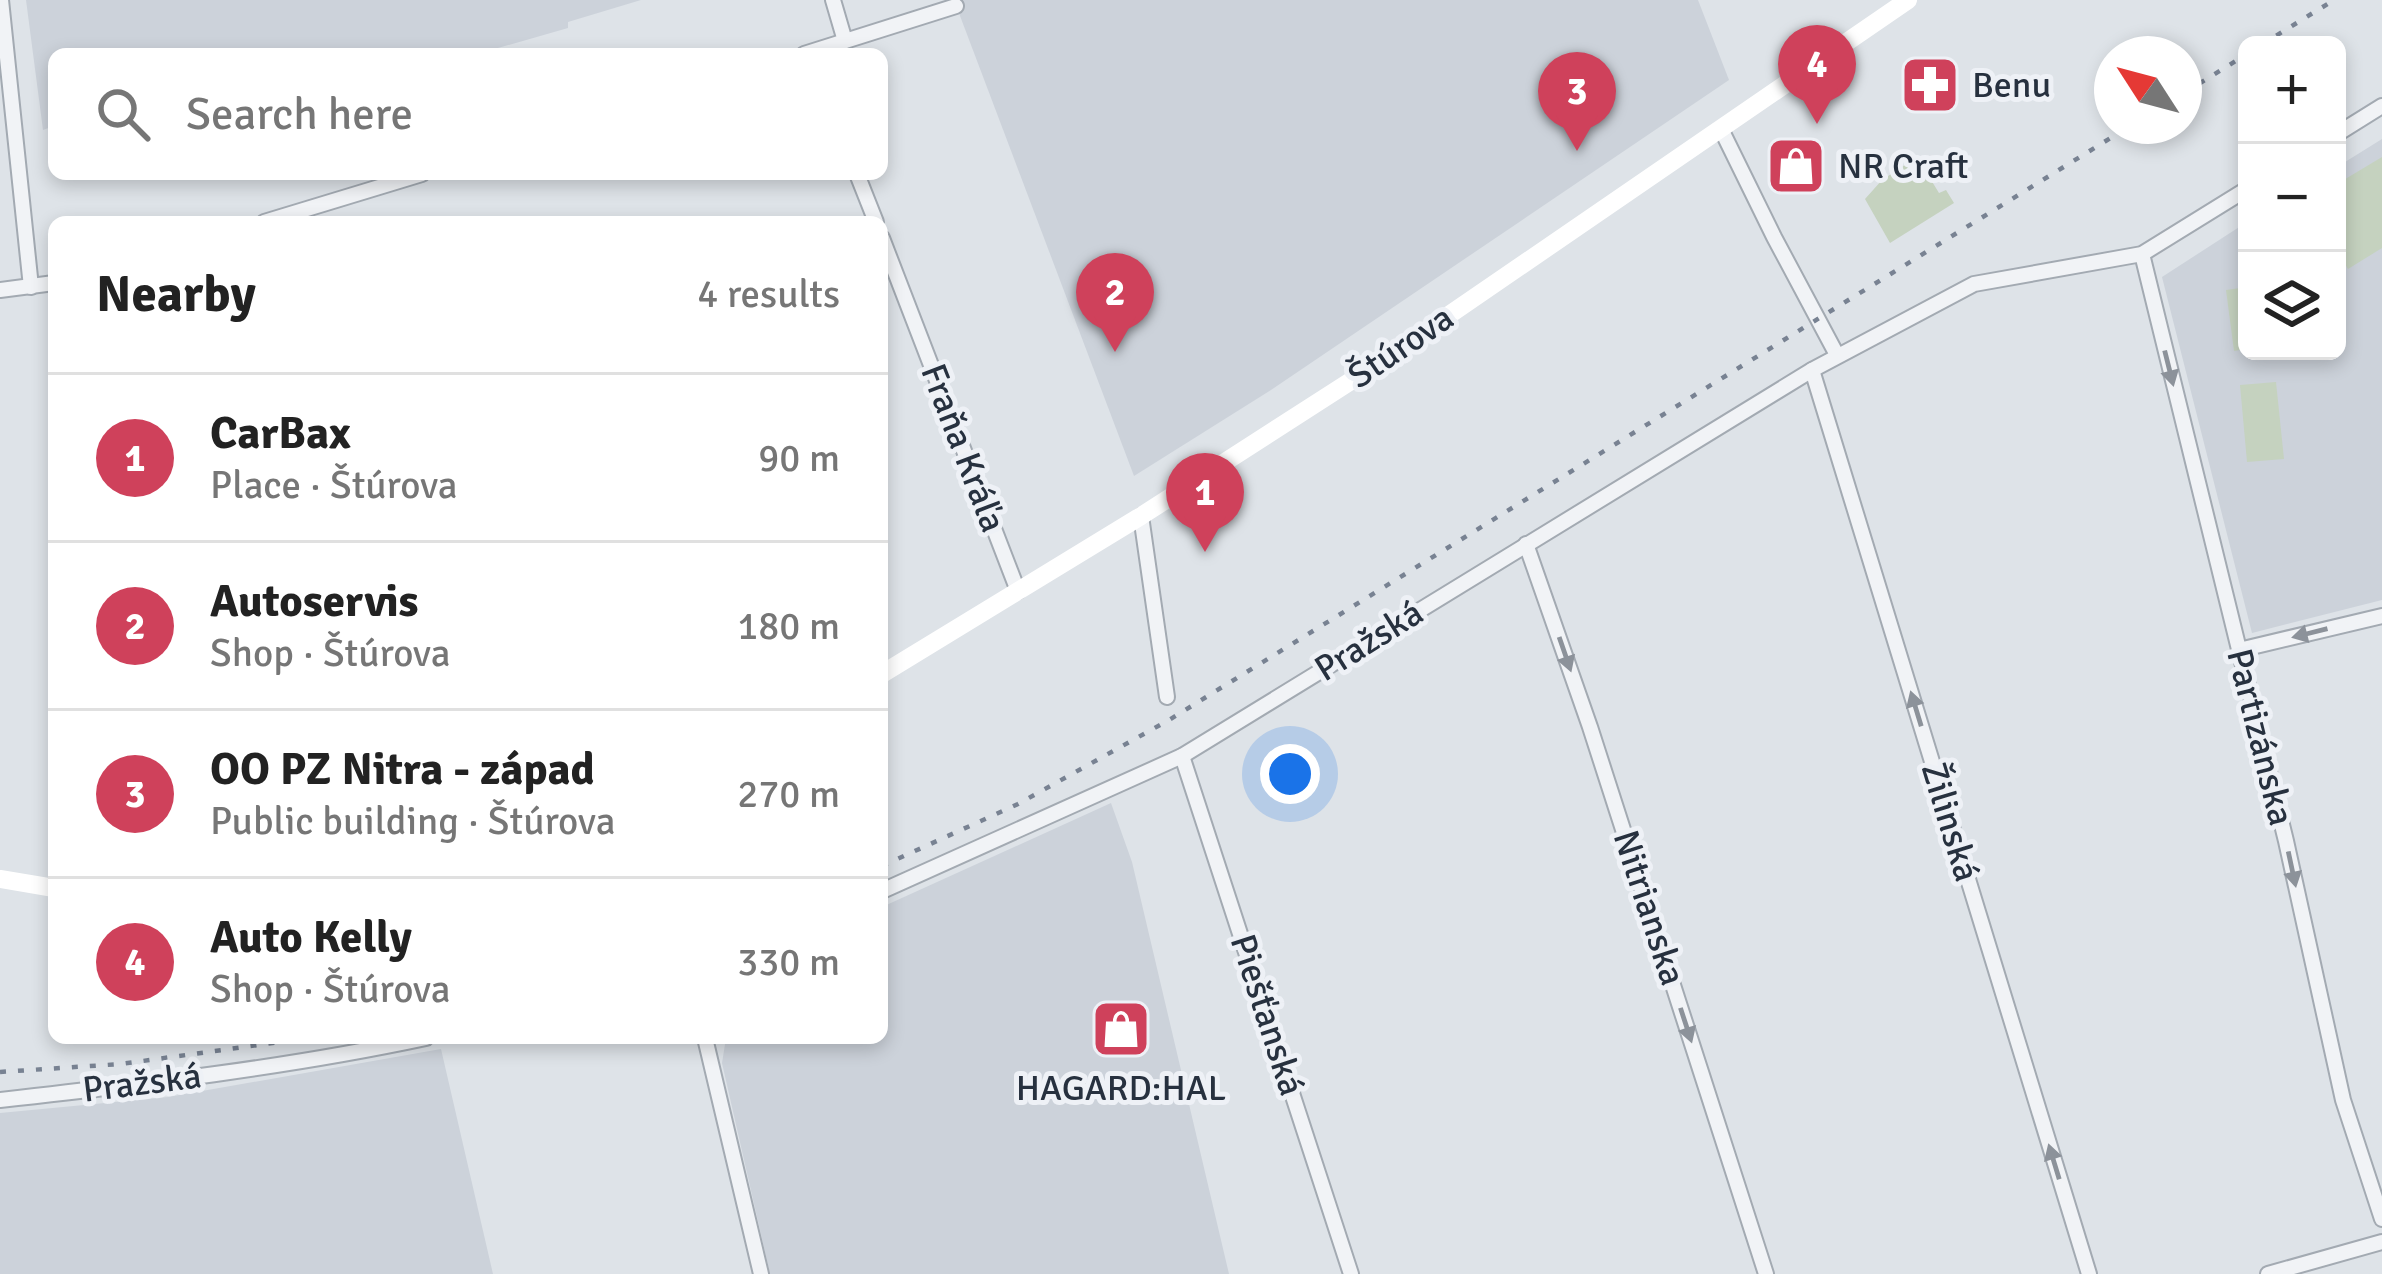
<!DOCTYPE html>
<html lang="en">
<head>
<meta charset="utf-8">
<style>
  :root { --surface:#fff; --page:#f2f2f2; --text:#222; --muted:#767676; --line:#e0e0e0; --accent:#cf415b }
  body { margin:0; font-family:Signika,sans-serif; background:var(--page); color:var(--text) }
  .controls { position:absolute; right:36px; top:36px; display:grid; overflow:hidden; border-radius:18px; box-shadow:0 6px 18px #0003 }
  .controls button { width:108px; height:108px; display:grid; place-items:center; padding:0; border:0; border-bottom:3px solid var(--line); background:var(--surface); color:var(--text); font:60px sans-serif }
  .compass { position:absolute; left:2094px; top:36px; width:108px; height:108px; border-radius:50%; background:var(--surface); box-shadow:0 6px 18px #0003; rotate:306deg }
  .you { position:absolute; left:1290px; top:774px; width:42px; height:42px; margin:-30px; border:9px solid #fff; border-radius:50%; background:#1a73e8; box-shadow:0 0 0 18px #1a73e833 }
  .badge { display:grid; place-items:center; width:78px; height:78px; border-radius:50%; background:var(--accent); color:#fff; font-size:39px; font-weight:700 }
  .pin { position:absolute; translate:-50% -99px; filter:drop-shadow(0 3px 6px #0008) }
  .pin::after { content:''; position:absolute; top:63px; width:42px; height:36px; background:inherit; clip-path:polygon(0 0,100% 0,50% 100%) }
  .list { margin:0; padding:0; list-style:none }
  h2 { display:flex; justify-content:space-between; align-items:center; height:156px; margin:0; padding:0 48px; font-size:51px }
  h2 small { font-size:39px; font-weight:400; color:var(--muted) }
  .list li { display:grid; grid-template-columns:78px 1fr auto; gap:36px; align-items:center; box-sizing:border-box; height:168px; padding:0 48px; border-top:3px solid var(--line) }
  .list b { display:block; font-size:45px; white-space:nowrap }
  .list p { margin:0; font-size:39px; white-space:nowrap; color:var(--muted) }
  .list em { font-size:39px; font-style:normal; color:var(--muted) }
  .icon { flex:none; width:66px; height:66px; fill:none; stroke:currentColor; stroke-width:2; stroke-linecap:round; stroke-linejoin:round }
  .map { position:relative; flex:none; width:2382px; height:1274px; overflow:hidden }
  .search { position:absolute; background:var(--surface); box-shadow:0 6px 18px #0003; left:48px; top:48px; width:840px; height:132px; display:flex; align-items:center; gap:30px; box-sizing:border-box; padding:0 42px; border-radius:18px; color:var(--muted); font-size:45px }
  .panel { position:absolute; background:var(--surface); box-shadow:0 6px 18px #0003; left:48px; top:216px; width:840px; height:828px; border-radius:18px }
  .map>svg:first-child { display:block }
  .built { fill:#ccd2da }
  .green { fill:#c5d2bf }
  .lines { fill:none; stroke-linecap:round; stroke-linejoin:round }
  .street-casing { stroke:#a3aab2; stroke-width:18 }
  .street { stroke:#f1f3f6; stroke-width:14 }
  .secondary { stroke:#fff; stroke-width:18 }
  .rail { stroke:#788292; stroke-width:4.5; stroke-dasharray:6 12; stroke-linecap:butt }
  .oneway { fill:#8c929a }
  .labels { text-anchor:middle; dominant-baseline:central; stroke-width:10; stroke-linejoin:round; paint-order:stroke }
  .poi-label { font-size:36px; fill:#27313f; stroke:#eef1f6; text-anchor:start }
  .street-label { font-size:36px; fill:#27313f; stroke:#eef1f6 }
</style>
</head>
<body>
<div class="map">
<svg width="2382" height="1274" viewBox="0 0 2382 1274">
  <rect width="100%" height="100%" fill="#dee3e8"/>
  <g class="built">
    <polygon points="26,0 641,0 568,22 568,28 477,54 54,54 54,126 43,130"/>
    <polygon points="954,0 1698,0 1729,80 1271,390 1134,476"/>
    <polygon points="2382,139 2382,600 2252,633 2162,277 2247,222 2247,351 2337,351 2337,167"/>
    <polygon points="1111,803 1132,862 1229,1274 770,1274 722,1063 726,1038 882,1038 882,907"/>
    <polygon points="441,1049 493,1274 0,1274 0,1113 168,1097"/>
  </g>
  <g class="green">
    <polygon points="1917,157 1939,193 1946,190 1954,203 1890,243 1865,199 1882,180"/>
    <polygon points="2382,157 2382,248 2348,269 2337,251 2337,184"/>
    <polygon points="2247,287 2247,349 2234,351 2226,290"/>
    <polygon points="2276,382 2284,459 2247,462 2240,385"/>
  </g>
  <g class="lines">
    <defs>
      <g id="street">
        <polyline points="1,0 31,287"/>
        <polyline points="833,0 845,41"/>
        <polyline points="804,54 956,6"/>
        <polyline points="1721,129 1774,237 1837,355"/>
        <polyline points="2337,134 2382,106"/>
        <polyline points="857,174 876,222"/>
        <polyline points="264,222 422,174"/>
        <polyline points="882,238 1018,591"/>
        <polyline points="2142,254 2286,841 2343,1100 2382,1219"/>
        <polyline points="0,290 54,283"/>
        <polyline points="1812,370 2089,1274"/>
        <polyline points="1141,516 1167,697"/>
        <polyline points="1526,544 1590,727 1766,1274"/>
        <polyline points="2239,650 2382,616"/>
        <polyline points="1182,756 1351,1274"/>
        <polyline points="882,891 1182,756 1812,370 1974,284 2142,254 2247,189"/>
        <polyline points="705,1038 761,1274"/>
        <path d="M0,1100C143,1084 285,1068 426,1038"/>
        <polyline points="2268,1274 2382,1242"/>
      </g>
    </defs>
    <use href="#street" class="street-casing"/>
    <use href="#street" class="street"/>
    <g class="secondary">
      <polyline points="882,674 1141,516 1382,361 1908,0"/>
      <polyline points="0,879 54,888"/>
    </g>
    <g class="rail">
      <polyline points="2261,45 2334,0"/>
      <polyline points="2184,93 2247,54"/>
      <polyline points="882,866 1018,804 1169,720 2130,126"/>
      <polyline points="0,1072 121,1064 309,1038"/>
    </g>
  </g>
  <defs><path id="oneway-solid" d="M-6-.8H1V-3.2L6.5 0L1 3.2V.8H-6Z" transform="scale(3)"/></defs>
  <g class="oneway">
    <use href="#oneway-solid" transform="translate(2169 368) rotate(76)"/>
    <use href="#oneway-solid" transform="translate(2310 633) rotate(166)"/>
    <use href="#oneway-solid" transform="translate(1565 654) rotate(71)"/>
    <use href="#oneway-solid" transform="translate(1916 709) rotate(-107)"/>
    <use href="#oneway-solid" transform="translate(2292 869) rotate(78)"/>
    <use href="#oneway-solid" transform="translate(1686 1025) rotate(72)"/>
    <use href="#oneway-solid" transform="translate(2054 1162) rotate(-107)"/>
  </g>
  <defs>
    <symbol id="pharmacy-square" viewBox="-11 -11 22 22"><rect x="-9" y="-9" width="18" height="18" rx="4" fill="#cf415b" stroke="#eef1f6"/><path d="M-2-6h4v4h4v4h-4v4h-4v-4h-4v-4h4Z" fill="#fff"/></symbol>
    <symbol id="shop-square" viewBox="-11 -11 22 22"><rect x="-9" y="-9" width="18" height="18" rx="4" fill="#cf415b" stroke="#eef1f6"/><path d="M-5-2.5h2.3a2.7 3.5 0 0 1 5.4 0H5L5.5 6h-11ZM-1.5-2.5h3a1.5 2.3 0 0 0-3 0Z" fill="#fff"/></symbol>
  </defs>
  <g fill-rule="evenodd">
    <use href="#pharmacy-square" x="1897" y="52" width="66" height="66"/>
    <use href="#shop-square" x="1763" y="133" width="66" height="66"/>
    <use href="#shop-square" x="1088" y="996" width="66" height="66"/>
  </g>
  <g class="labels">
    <g class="poi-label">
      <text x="1972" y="85">Benu</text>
      <text x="1838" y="166">NR Craft</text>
      <text x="1121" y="1088" text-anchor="middle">HAGARD:HAL</text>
    </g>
    <g class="street-label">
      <text transform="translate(1401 347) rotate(-34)">Štúrova</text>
      <text transform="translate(963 448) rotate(69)">Fraňa Kráľa</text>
      <text transform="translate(1369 641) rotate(-32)">Pražská</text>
      <text transform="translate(2260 737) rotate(76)">Partizánska</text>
      <text transform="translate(1950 822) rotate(73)">Žilinská</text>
      <text transform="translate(1649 908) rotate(72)">Nitrianska</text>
      <text transform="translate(1267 1015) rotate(72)">Piešťanská</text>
      <text transform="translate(142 1083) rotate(-7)">Pražská</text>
    </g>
  </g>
</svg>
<div class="controls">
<button>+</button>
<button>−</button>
<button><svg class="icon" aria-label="layers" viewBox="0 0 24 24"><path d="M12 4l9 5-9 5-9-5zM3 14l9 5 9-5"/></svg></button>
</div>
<svg class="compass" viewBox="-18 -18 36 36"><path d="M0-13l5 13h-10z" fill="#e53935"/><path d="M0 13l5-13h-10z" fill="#767676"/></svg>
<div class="you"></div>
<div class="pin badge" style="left:1205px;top:552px">1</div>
<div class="pin badge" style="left:1115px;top:352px">2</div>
<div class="pin badge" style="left:1577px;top:151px">3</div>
<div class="pin badge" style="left:1817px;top:124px">4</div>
<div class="search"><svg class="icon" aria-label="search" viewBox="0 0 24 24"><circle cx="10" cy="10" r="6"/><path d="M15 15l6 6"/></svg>Search here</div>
<section class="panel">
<h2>Nearby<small>4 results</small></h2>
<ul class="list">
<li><span class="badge">1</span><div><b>CarBax</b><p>Place · Štúrova</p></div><em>90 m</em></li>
<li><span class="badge">2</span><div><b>Autoservis</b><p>Shop · Štúrova</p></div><em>180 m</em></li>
<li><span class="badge">3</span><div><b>OO PZ Nitra - západ</b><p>Public building · Štúrova</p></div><em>270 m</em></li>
<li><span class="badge">4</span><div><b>Auto Kelly</b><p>Shop · Štúrova</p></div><em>330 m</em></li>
</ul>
</section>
</div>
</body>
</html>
